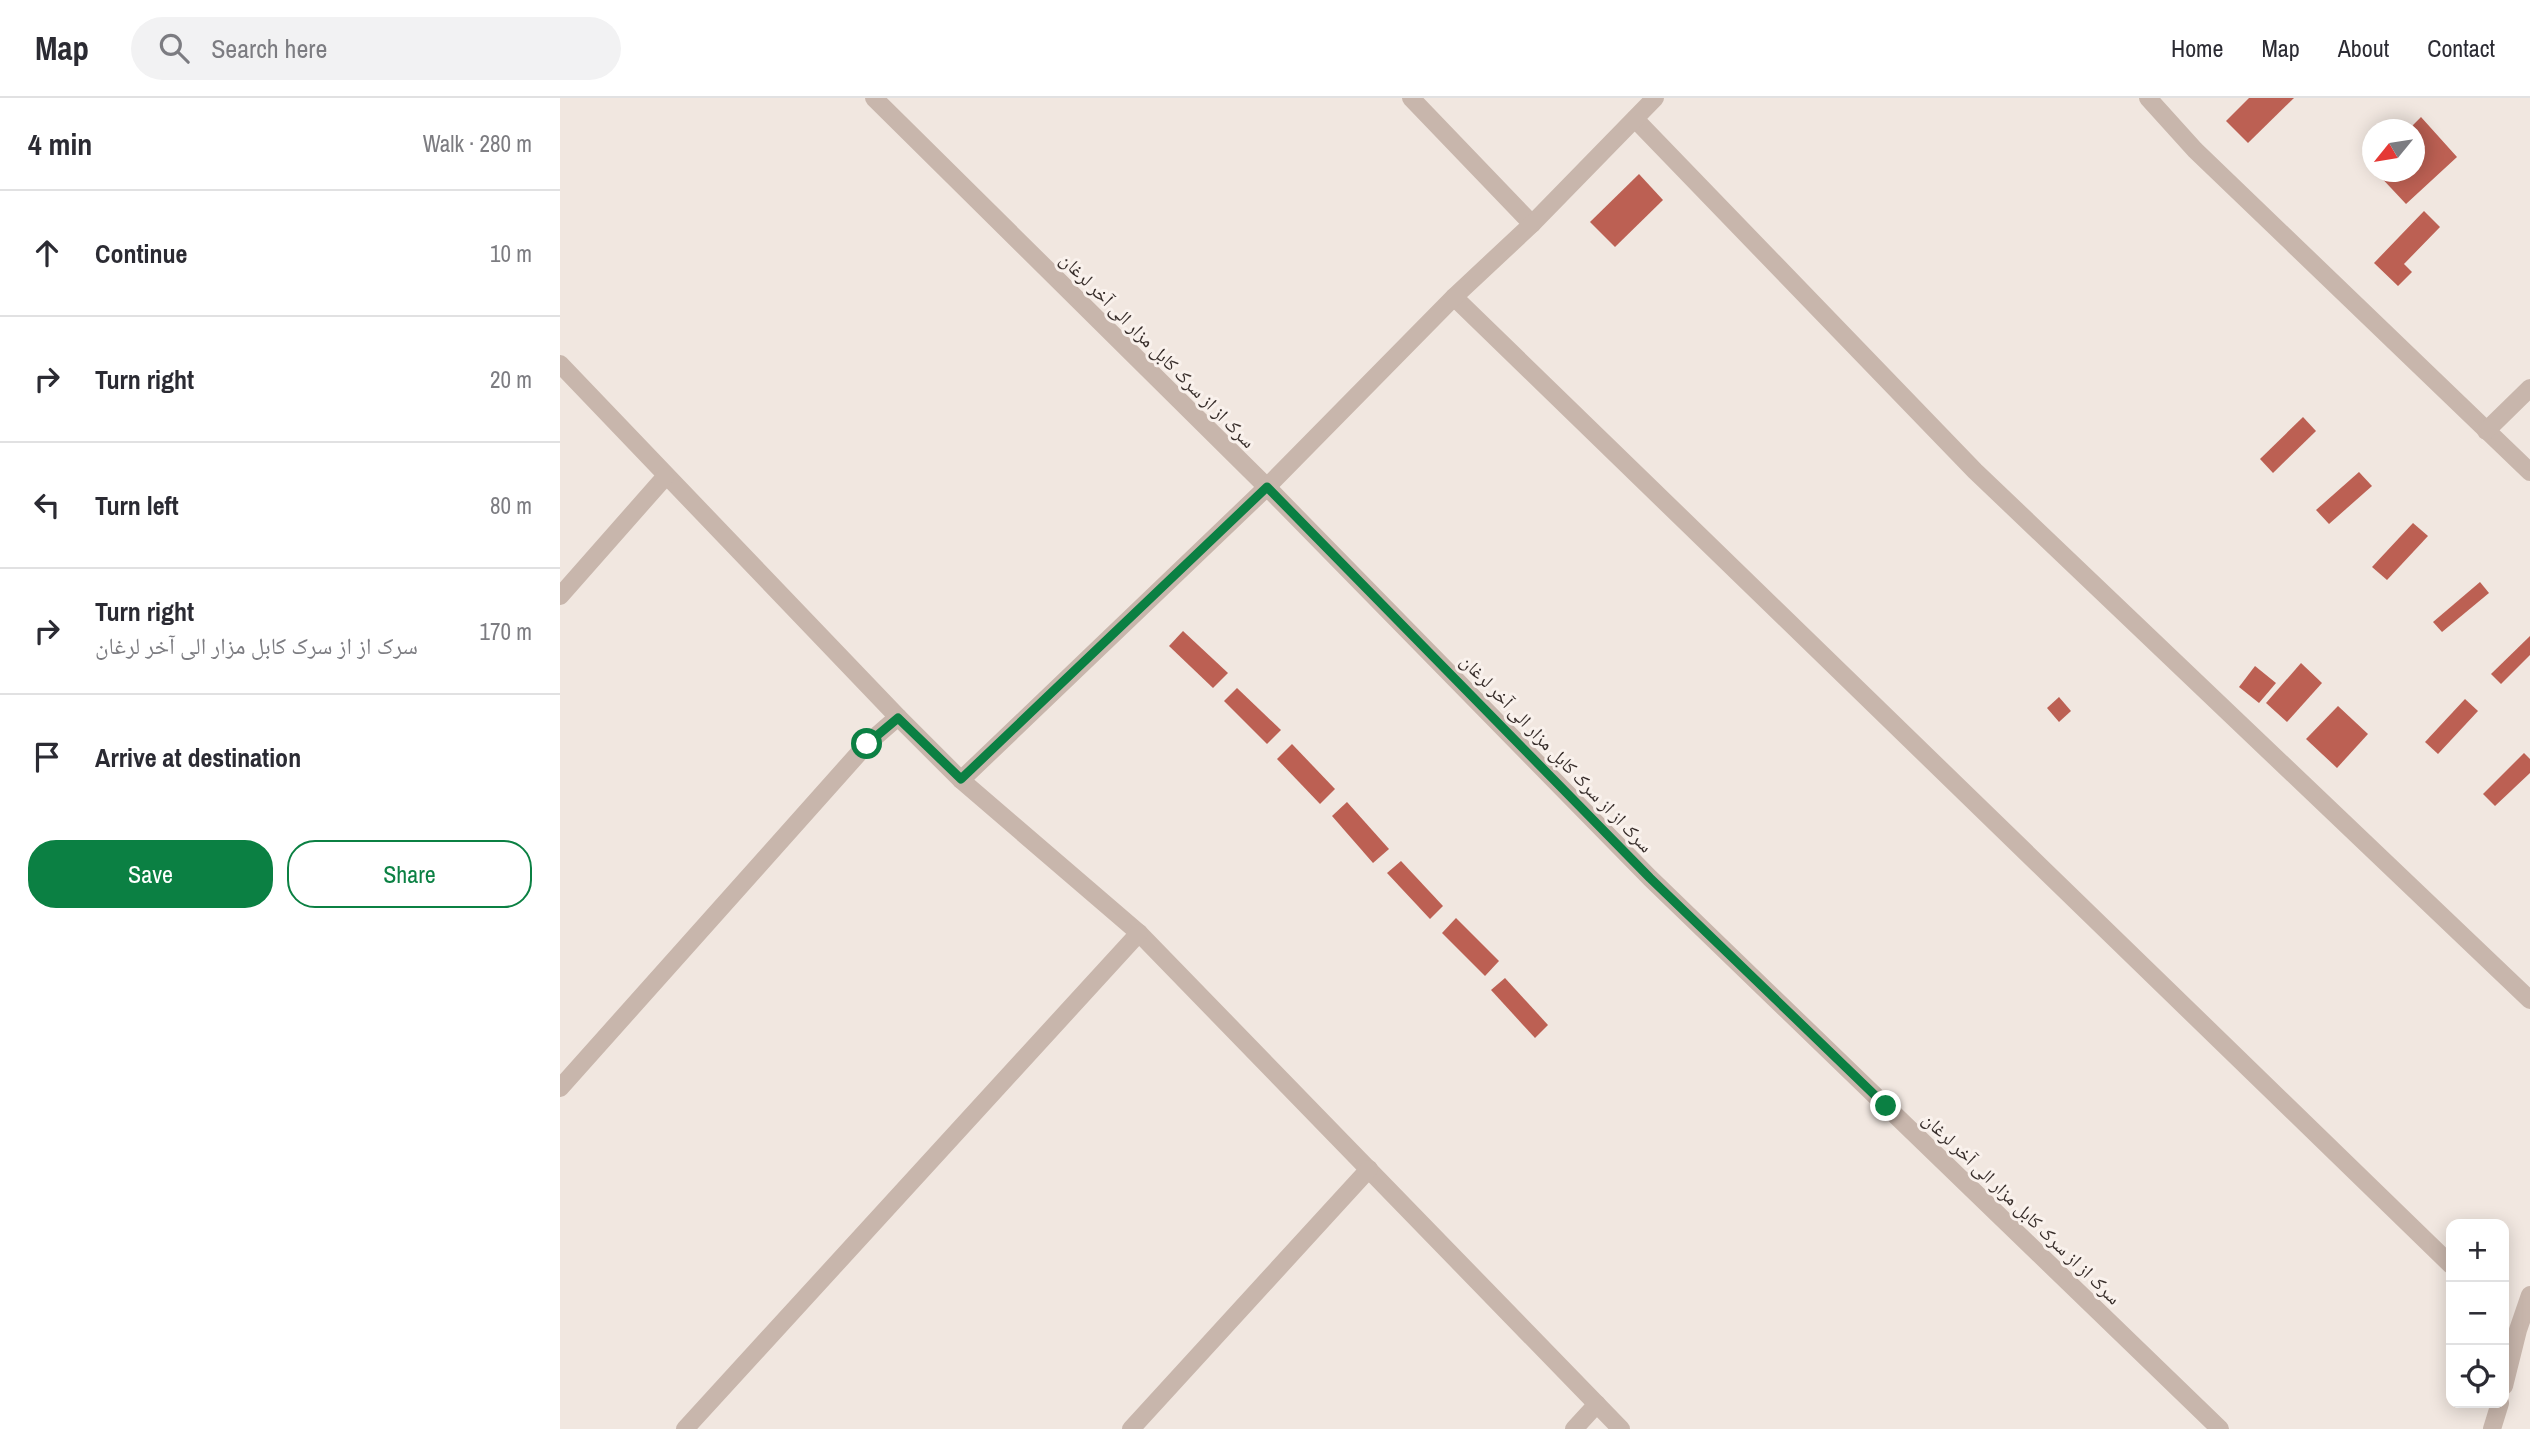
<!DOCTYPE html>
<html lang="en">
<head>
<meta charset="utf-8">
<style>
  :root { --surface:#fff; --page:#f2f2f3; --text:#2b2b33; --muted:#7c7c81; --line:#e1e1e2; --accent:#0b8043 }
  body { margin:0; font-family:"Archivo Narrow","Noto Naskh Arabic",sans-serif; background:var(--page); color:var(--text) }
  .controls { position:absolute; right:21px; bottom:21px; display:grid; overflow:hidden; border-radius:14px; box-shadow:0 4px 18px #0003 }
  .controls button { width:63px; height:63px; display:grid; place-items:center; padding:0; border:0; border-bottom:2px solid var(--line); background:var(--surface); color:var(--text); font:35px sans-serif }
  .compass { position:absolute; left:1802px; top:21px; width:63px; height:63px; border-radius:50%; background:var(--surface); box-shadow:0 4px 18px #0003; rotate:240deg }
  .stop { position:absolute; width:21px; height:21px; margin:-16px; border:5px solid #0b8043; border-radius:50%; background:#fff }
  .stop.end { background:#0b8043; border-color:#fff; box-shadow:0 2px 7px #0008 }
  .list { margin:0; padding:0; list-style:none }
  h2 { display:flex; justify-content:space-between; align-items:center; height:91px; margin:0; padding:0 28px; font-size:30px }
  h2 small { font-size:23px; font-weight:400; color:var(--muted) }
  .list li { display:grid; grid-template-columns:46px 1fr auto; gap:21px; align-items:center; box-sizing:border-box; height:126px; padding:0 28px; border-top:2px solid var(--line) }
  .list b { display:block; font-size:26px; white-space:nowrap }
  .list p { margin:0; font-size:23px; white-space:nowrap; color:var(--muted) }
  .list em { font-size:23px; font-style:normal; color:var(--muted) }
  .actions { display:flex; gap:14px; padding:21px 28px }
  .actions a { flex:1; padding:16px 0; border:2px solid var(--accent); border-radius:28px; text-align:center; font-size:24px; color:var(--accent) }
  .actions .main { background:var(--accent); color:#fff }
  .icon { flex:none; width:38px; height:38px; fill:none; stroke:currentColor; stroke-width:2; stroke-linecap:round; stroke-linejoin:round }
  .map { position:relative; flex:none; width:1970px; height:1331px; overflow:hidden }
  header { display:flex; align-items:center; gap:42px; box-sizing:border-box; height:98px; padding:0 35px; background:var(--surface); border-bottom:2px solid var(--line) }
  header strong { font-size:33px }
  nav { display:flex; gap:38px; margin-inline-start:auto; font-size:24px }
  .search { width:490px; height:63px; background:var(--page); display:flex; align-items:center; gap:18px; box-sizing:border-box; padding:0 24px; border-radius:38px; color:var(--muted); font-size:26px }
  main { display:flex }
  aside { flex:1; background:var(--surface) }
  .map>svg:first-child { display:block }
  .building { fill:#bc6053 }
  .lines { fill:none; stroke-linecap:round; stroke-linejoin:round }
  .minor { stroke:#c8b6ac; stroke-width:18 }
  .route { stroke:#0b8043; stroke-width:9 }
  .labels { text-anchor:middle; dominant-baseline:central; stroke-width:6; stroke-linejoin:round; paint-order:stroke }
  .street-label { font-size:19px; fill:#372d2a; stroke:#f9f1ec }
</style>
</head>
<body>
<header>
<strong>Map</strong>
<div class="search"><svg class="icon" aria-label="search" viewBox="0 0 24 24"><circle cx="10" cy="10" r="6"/><path d="M15 15l6 6"/></svg>Search here</div>
<nav><a>Home</a><a>Map</a><a>About</a><a>Contact</a></nav>
</header>
<main>
<aside>
<h2>4 min<small>Walk · 280 m</small></h2>
<ul class="list">
<li><svg class="icon" aria-label="ahead" viewBox="0 0 24 24"><path d="M12 20V5M6 11l6-6 6 6"/></svg><div><b>Continue</b></div><em>10 m</em></li>
<li><svg class="icon" aria-label="right" viewBox="0 0 24 24"><path d="M7 20v-9h11M14 6l5 5-5 5"/></svg><div><b>Turn right</b></div><em>20 m</em></li>
<li><svg class="icon" aria-label="left" viewBox="0 0 24 24"><path d="M17 20v-9H6M10 6l-5 5 5 5"/></svg><div><b>Turn left</b></div><em>80 m</em></li>
<li><svg class="icon" aria-label="right" viewBox="0 0 24 24"><path d="M7 20v-9h11M14 6l5 5-5 5"/></svg><div><b>Turn right</b><p>سرک از از سرک کابل مزار الی آخر لرغان</p></div><em>170 m</em></li>
<li><svg class="icon" aria-label="arrive" viewBox="0 0 24 24"><path d="M6 21V4h12l-3 4 3 4H6"/></svg><div><b>Arrive at destination</b></div></li>
</ul>
<div class="actions"><a class="main">Save</a><a>Share</a></div>
</aside>
<div class="map">
<svg width="1970" height="1331" viewBox="0 0 1970 1331">
  <rect width="100%" height="100%" fill="#f1e7e0"/>
  <g class="building">
    <polygon points="1689,0 1734,0 1688,45 1666,23"/>
    <polygon points="1861,19 1897,59 1846,106 1816,74 1854,74 1854,32 1848,32"/>
    <polygon points="1079,76 1103,102 1055,149 1030,124"/>
    <polygon points="1864,113 1880,129 1844,166 1852,174 1838,188 1814,165"/>
    <polygon points="1743,319 1756,333 1713,375 1700,361"/>
    <polygon points="1799,374 1812,388 1769,426 1756,412"/>
    <polygon points="1853,425 1868,438 1827,482 1812,469"/>
    <polygon points="1920,484 1929,495 1882,534 1873,524"/>
    <polygon points="623,533 668,575 653,590 609,548"/>
    <polygon points="1970,538 1970,557 1941,586 1931,576"/>
    <polygon points="1741,565 1762,585 1727,624 1706,605"/>
    <polygon points="1695,568 1716,585 1699,605 1679,589"/>
    <polygon points="677,590 721,632 707,646 664,603"/>
    <polygon points="1499,599 1511,613 1499,624 1487,610"/>
    <polygon points="1905,601 1918,613 1878,656 1865,644"/>
    <polygon points="1778,608 1808,636 1777,670 1746,641"/>
    <polygon points="732,646 775,691 760,706 717,661"/>
    <polygon points="1964,655 1970,661 1970,675 1935,708 1923,696"/>
    <polygon points="787,704 829,751 813,765 772,718"/>
    <polygon points="841,763 883,808 870,821 827,775"/>
    <polygon points="896,820 939,863 925,878 882,835"/>
    <polygon points="945,880 988,927 975,940 931,892"/>
  </g>
  <g class="lines">
    <g class="minor">
      <polyline points="314,0 707,389 1090,780 1660,1331"/>
      <polyline points="851,0 972,126"/>
      <polyline points="1588,0 1635,52 1970,374"/>
      <polyline points="1075,21 1415,373 1970,902"/>
      <polyline points="894,199 1891,1167"/>
      <polyline points="0,266 338,619 401,682 579,835 1061,1331"/>
      <polyline points="1926,333 1970,290"/>
      <polyline points="0,498 105,379"/>
      <polyline points="401,682 707,389 894,199 972,126 1095,0"/>
      <polyline points="0,990 307,646 338,619"/>
      <polyline points="1944,1288 1958,1232 1970,1197"/>
      <polyline points="125,1331 579,835"/>
      <polyline points="571,1331 809,1071"/>
      <polyline points="1014,1331 1037,1306"/>
      <polyline points="1932,1331 1940,1305"/>
    </g>
  </g>
  <g class="lines">
    <polyline class="route" points="307,646 338,620 401,681 707,389 1090,780 1326,1008"/>
  </g>
  <g class="labels">
    <g class="street-label">
      <text transform="translate(598 252) rotate(45)">سرک از از سرک کابل مزار الی آخر لرغان</text>
      <text transform="translate(997 655) rotate(46)">سرک از از سرک کابل مزار الی آخر لرغان</text>
      <text transform="translate(1462 1110) rotate(44)">سرک از از سرک کابل مزار الی آخر لرغان</text>
    </g>
  </g>
</svg>
<div class="controls">
<button>+</button>
<button>−</button>
<button><svg class="icon" aria-label="locate" viewBox="0 0 24 24"><circle cx="12" cy="12" r="6"/><path d="M12 2v4M12 18v4M2 12h4M18 12h4"/></svg></button>
</div>
<svg class="compass" viewBox="-18 -18 36 36"><path d="M0-13l5 13h-10z" fill="#e53935"/><path d="M0 13l5-13h-10z" fill="#7c7c81"/></svg>
<div class="stop" style="left:307px;top:646px"></div>
<div class="stop end" style="left:1326px;top:1008px"></div>
</div>
</main>
</body>
</html>
